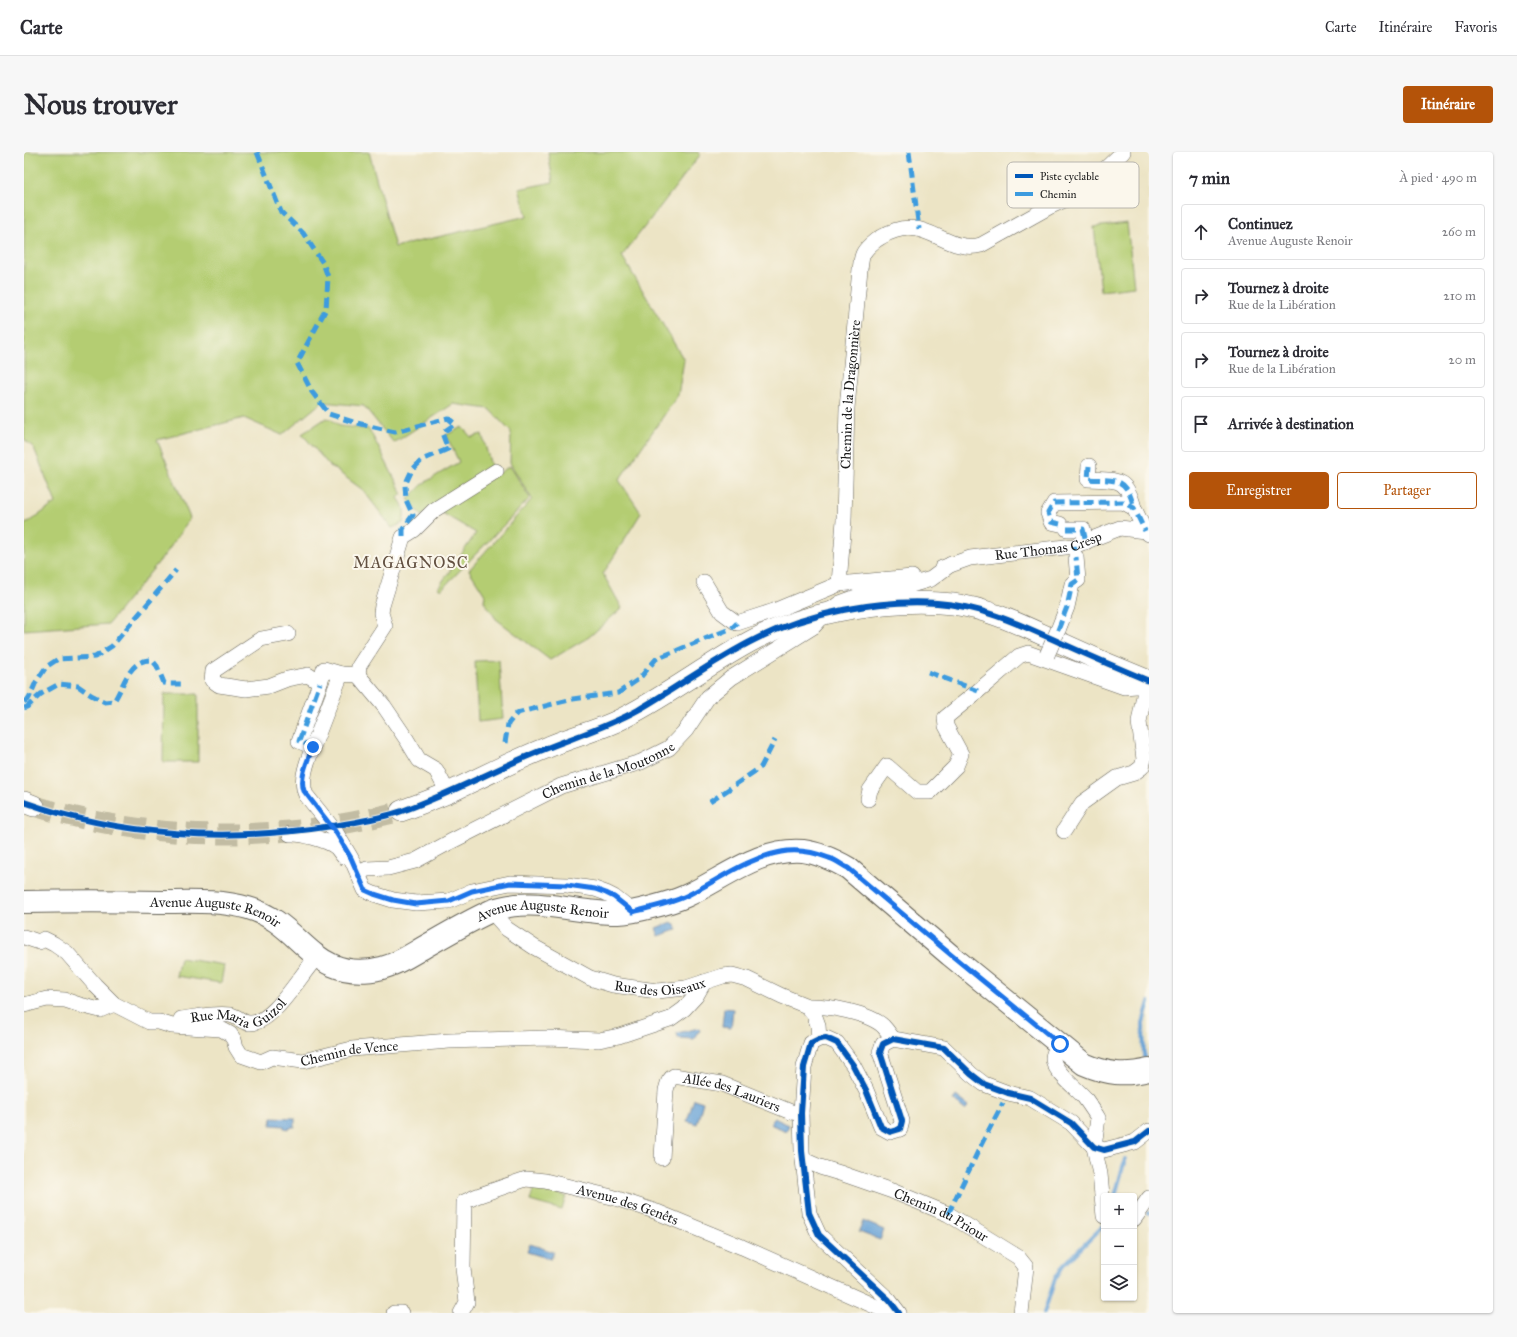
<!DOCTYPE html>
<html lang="fr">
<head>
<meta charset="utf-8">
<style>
  :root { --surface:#fff; --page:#f7f7f7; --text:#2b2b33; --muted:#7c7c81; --line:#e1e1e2; --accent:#b45309 }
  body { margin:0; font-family:"IM FELL Great Primer",serif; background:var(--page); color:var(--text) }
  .controls { position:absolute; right:12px; bottom:12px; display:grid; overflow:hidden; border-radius:4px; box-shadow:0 1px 3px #0004 }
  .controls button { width:36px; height:36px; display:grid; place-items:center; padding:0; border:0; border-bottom:1px solid var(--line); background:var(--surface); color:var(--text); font:20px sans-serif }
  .stop { position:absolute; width:12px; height:12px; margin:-9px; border:3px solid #1a73e8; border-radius:50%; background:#fff }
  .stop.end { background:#1a73e8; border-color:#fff; box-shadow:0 1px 4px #0008 }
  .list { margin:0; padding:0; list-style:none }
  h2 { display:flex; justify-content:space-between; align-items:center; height:52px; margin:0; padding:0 16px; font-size:17px }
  h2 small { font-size:13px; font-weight:400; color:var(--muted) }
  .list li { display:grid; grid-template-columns:26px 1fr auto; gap:12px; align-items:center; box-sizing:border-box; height:56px; margin:0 8px 8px; padding:0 8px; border:1px solid var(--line); border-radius:4px }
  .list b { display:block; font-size:15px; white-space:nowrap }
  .list p { margin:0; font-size:13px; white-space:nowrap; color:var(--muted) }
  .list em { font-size:13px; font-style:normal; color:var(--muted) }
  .actions { display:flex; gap:8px; padding:12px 16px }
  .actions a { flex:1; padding:9px 0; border:1px solid var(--accent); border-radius:4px; text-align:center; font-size:14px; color:var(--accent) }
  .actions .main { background:var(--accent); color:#fff }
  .icon { flex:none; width:22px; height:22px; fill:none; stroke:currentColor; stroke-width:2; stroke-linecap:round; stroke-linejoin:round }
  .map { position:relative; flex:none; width:1125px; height:1161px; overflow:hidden; border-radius:4px }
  header { display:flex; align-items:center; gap:24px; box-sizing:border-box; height:56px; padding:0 20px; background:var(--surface); border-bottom:1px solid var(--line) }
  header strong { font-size:19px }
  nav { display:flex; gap:22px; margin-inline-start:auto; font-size:14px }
  .intro { display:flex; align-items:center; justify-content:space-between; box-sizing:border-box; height:96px; padding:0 24px }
  h1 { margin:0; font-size:28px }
  .button { padding:10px 18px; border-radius:4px; background:var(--accent); color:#fff; font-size:14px; font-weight:700 }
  main { display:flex; gap:24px; padding:0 24px }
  aside { flex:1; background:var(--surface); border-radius:4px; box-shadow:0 1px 3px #0004 }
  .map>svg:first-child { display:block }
  .green { fill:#b4cd72; stroke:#687447 }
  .water { fill:#66a1d6; stroke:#415e79 }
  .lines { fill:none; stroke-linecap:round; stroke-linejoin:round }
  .stream { stroke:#66a1d6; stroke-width:4 }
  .secondary-tunnel { stroke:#c2bca3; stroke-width:21; stroke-dasharray:21 10; stroke-linecap:butt }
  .street-casing { stroke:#656257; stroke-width:16 }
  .secondary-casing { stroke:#656257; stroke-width:22 }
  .primary-casing { stroke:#656257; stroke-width:24 }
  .street { stroke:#fff; stroke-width:15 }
  .secondary { stroke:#fff; stroke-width:21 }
  .primary { stroke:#fff; stroke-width:22 }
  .street-bridge-casing { stroke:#656257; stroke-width:16; stroke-linecap:butt }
  .street-bridge { stroke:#fff; stroke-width:15 }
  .quiet { stroke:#3c9bdf; stroke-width:5; stroke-dasharray:10 5; stroke-linecap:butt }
  .cycleway-casing { stroke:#fbf7ec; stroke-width:8 }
  .cycleway { stroke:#0057b8; stroke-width:6 }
  .route { stroke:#1a73e8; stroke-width:5 }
  .labels { text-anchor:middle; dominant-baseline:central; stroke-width:4; stroke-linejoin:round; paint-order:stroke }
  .street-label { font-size:14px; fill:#1c1c1c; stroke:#fbf7ec }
  .quarter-label { font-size:16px; letter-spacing:1px; fill:#625041; stroke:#fbf7ec }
  .key { fill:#fbf7ec; stroke:#b8b5ae; stroke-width:1 }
  .key-label { font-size:11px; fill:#1c1c1c }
</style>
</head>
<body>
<header>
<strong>Carte</strong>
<nav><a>Carte</a><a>Itinéraire</a><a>Favoris</a></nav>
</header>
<div class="intro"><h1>Nous trouver</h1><a class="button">Itinéraire</a></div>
<main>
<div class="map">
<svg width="1125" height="1161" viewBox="0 0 1125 1161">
  <rect width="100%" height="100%" fill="#fbf7ec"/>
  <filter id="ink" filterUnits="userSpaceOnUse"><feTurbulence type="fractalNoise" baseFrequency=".025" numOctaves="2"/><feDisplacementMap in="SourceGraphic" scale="8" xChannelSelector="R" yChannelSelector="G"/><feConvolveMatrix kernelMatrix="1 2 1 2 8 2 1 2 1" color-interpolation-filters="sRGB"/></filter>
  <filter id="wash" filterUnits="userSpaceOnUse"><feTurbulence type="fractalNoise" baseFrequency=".012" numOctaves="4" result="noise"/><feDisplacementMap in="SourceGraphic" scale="16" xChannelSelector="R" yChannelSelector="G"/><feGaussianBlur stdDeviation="0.9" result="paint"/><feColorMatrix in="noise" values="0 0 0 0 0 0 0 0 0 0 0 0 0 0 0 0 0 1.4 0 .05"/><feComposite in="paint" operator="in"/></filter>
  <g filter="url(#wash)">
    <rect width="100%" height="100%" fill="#ece4c5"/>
    <g class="green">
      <polygon points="0,0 345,0 371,95 503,64 495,37 529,30 524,0 674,0 676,3 598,104 660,208 654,243 595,328 617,361 579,422 598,456 565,485 526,508 472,467 460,449 461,443 445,418 508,347 486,311 487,280 465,257 429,252 370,291 340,254 298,250 258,283 220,266 133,288 166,366 143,400 84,472 0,478 0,373 32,351 10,296 0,287"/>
      <polygon points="1103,71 1110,135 1077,139 1070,75"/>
      <path d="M302,266L307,267L315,274L345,277L378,341L374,346C381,355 381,359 379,371L368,376L339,338L305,313L278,282Z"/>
      <polygon points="438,275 447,285 458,282 467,314 398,364 384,347 400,331 435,310 422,283"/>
      <polygon points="486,314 506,346 417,438 414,436 452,381 415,359"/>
      <polygon points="475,508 479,567 454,570 451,509"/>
      <polygon points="140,542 174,542 174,610 139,610"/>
      <polygon points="156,806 200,813 197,831 152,824"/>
      <polygon points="510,1035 542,1044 538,1058 506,1049"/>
    </g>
    <g class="water">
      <polygon points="647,770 651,772 653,778 635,784 632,776"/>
      <polygon points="700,856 709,857 707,876 698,875"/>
      <polygon points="675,876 676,879 673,881 671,886 669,887 654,886 653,881"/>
      <polygon points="932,944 945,954 941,958 929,948"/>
      <polygon points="670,947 679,950 673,972 663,969"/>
      <polygon points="248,965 271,966 271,975 267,975 266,977 260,976 260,974 247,973"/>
      <polygon points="750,966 765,973 763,979 748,973 747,969"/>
      <polygon points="839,1069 860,1078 856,1088 835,1080"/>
      <polygon points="506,1092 530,1100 527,1107 503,1100"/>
    </g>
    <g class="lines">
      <g class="stream">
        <polyline points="1120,905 1119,871 1125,850"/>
        <polyline points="1091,1044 1101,1007"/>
        <polyline points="1124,1061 1125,1061"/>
        <polyline points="1020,1161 1031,1127 1039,1114 1079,1074"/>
      </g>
    </g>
  </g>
  <g filter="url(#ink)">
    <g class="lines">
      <path class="secondary-tunnel" d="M10,654C131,690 254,691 377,659"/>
      <defs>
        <g id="street">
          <path d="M1065,314L1064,327C1093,329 1102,324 1110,356"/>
          <polyline points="1036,372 1027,370 1024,361 1030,351 1099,350 1110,356 1121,379 1125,382"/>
          <polyline points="1043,377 1059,377 1062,390"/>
          <path id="s1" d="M918,416L946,406L1050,394L1096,376L1121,379"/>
          <polyline points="680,430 698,460 713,471 750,459 815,432 888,425"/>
          <path id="s2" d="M815,432L820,368L823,256L836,117C837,113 837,106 839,102C842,96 851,88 857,85C901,58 920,103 957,93L1025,55L1056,41L1099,0"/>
          <polyline points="1034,478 1043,455 1048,432 1054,428 1052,405"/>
          <polyline points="264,482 237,487 189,519 188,528 195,533 222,537 245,534 263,527 284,523 296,531 300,517 317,522"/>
          <path d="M334,523L317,522L284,608C280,620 277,632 282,643L311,679L327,706L341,738L350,742L369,748L392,751L425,749L448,739L486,731L543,733L571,737L582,741L590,745L609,760"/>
          <polyline points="334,523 335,514 361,474 357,461 358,454 379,385 390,378 410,358 472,319"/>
          <polyline points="334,523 360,554 383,588 395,608 412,618 424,641"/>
          <polyline points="289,595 275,589 296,531"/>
          <polyline points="844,647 846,638 863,614 893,640 906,640 932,614 937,602 922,574 921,566 954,539 995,504 1004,501 1100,535 1112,534 1123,528"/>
          <polyline points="1040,679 1058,651 1093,626 1110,621 1118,615 1120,607 1115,570 1123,528"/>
          <path d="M266,682C277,681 303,688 312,695C315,698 317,702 320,705H322"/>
          <path id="s3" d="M334,722L343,717L364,716L391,709L426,690L537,634L617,610L645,596L662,578L684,545L707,526L789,475L800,463L816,451L835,444L877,436L907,427L927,412"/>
          <path id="s4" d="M467,759L483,777L510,795L566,826L589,833L633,839L662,836L699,824L708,823L723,827L758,844L783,854L790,862L794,873L795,887"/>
          <path id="s5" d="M0,785L15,790L20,787L30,792L43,801L71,833L90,852L125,870H135L148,874L197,877L206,882L210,888L212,895L217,903L237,910L248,905L279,909L328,897L425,889L523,886L575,888L595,884L646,867L660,857L672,844L680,830"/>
          <polyline points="0,853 23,847 41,848 56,853 76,858 90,852"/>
          <path d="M783,854C802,853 845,861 859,874C863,878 866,883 869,887"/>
          <path id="s6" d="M157,867C172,865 190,861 206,863C214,864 218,871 225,871C249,873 277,821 293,805"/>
          <path d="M1036,892C1033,896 1029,900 1029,906C1029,919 1052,936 1060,945C1065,952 1070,959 1074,966L1070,995L1076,1022L1080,1064"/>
          <path id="s7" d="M638,1006L642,938C644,932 644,927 650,924L698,932L767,960L777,961"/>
          <path id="s8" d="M780,1008L796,1015L819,1022L868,1039L924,1062L994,1105L1002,1115L997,1161"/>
          <polyline points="1110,1067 1125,1046"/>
          <polyline points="370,1161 377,1161"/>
          <path id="s9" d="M437,1161L443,1150L439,1116L440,1050L453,1044L502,1027L521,1029L588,1045L633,1060L718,1095L866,1161"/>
          <polyline points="875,1161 865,1148 795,1083 785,1061 778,999 777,961 780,915 787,891 795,887 802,886 813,891 829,913 842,938 857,975 866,980 876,977 878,969 856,900 859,892 869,887 920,896 947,922 960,932 984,941 1006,946 1047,971 1070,995 1080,998 1111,990 1125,979"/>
        </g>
        <g id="secondary">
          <polyline points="0,650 10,654"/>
          <path d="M377,659C393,653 410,647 426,640C458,625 489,609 522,596C544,586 569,580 591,570C640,547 683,512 731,487C785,459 868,445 929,452C967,457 1001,475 1035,490C1065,504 1095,517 1125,529"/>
        </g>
        <g id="primary">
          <path id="s10" d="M0,750C45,749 91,749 136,750C165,750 196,748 224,756C279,771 288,833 358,816C374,812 388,802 402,794C423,782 445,769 467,759C506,743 553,762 594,761C606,761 617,758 628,755C640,752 651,749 662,744C699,727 736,695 779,699C795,701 810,708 824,716L926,803L1060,912C1083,922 1100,924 1125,918"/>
        </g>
      </defs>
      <use href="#street" class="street-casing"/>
      <use href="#secondary" class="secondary-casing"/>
      <use href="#primary" class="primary-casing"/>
      <use href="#street" class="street"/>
      <use href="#secondary" class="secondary"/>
      <use href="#primary" class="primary"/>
      <defs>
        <polyline id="street-bridge" points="1023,503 1034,478"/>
      </defs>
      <use href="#street-bridge" class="street-bridge-casing"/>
      <use href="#street-bridge" class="street-bridge"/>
      <g class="quiet">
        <polyline points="233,0 257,60 279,81 299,111 304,125 302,157 273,211 288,240 305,262 329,270 371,280 424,266 431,272 418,281 424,297 398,308 388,318 381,333 382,348 389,363 379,377 379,385"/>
        <polyline points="885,0 895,77"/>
        <path d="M1065,314L1064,327C1093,329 1102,324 1110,356"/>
        <polyline points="1036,372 1027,370 1024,361 1030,351 1099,350 1110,356 1121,379"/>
        <polyline points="1043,377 1059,377 1062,390"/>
        <polyline points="1050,394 1051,398"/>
        <polyline points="1034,478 1043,455 1048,432 1054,428 1052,405"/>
        <polyline points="904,520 954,539"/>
        <polyline points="0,550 5,546 12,530 22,515 34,507 71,505 88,494 152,418"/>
        <path d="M0,556L3,555L17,542L35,532L54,534L67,543L81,550L90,549C100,534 105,507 128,508L133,514L140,531L145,532H158"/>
        <polyline points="481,591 484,572 493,561 549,547 594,541 615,527 632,507 708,476 713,471"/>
        <polyline points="289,595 275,589 296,531"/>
        <polyline points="686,650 737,615 751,588"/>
        <polyline points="924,1062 958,991 979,951"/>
      </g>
      <defs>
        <g id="cycleway">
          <path d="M0,650C97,685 206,690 308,674C331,670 355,667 378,659C421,644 462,622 504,604C540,588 580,577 614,558C654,535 691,507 732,487C784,461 855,447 913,451C958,454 997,473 1037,491C1066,504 1096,517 1125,529"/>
          <polyline points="875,1161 865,1148 795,1083 785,1061 778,999 777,961 780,915 787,891 795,887 802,886 813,891 829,913 842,938 857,975 866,980 876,977 878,969 856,900 859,892 869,887 920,896 947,922 960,932 984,941 1006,946 1047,971 1070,995 1080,998 1111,990 1125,979"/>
        </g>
      </defs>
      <use href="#cycleway" class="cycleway-casing"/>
      <use href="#cycleway" class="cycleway"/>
    </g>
  </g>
  <g class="lines" filter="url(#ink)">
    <path class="route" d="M289,595C284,607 275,626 280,639L311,679L327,706L341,738L350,742L369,748L392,752L425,749L448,739L486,731L543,733L571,737L582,741L590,745L609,760C627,755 646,752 662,744C693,729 723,706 757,700C772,697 790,700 805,706C812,708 818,713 824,716L926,802L1036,892"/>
  </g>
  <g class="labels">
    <g class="street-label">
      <text stroke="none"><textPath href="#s2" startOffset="190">Chemin de la Dragonnière</textPath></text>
      <text stroke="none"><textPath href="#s1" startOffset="109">Rue Thomas Cresp</textPath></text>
      <text stroke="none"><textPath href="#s3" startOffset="273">Chemin de la Moutonne</textPath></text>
      <text stroke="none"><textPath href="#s10" startOffset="193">Avenue Auguste Renoir</textPath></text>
      <text stroke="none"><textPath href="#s10" startOffset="553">Avenue Auguste Renoir</textPath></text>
      <text stroke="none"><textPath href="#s4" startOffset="192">Rue des Oiseaux</textPath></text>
      <text stroke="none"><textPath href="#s6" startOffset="61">Rue Maria Guizol</textPath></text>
      <text stroke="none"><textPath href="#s5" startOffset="376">Chemin de Vence</textPath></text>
      <text stroke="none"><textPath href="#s7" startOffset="145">Allée des Lauriers</textPath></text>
      <text stroke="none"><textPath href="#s9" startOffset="284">Avenue des Genêts</textPath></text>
      <text stroke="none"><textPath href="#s8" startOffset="148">Chemin du Priour</textPath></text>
    </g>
    <g class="quarter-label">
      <text x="387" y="410">MAGAGNOSC</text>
    </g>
  </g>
  <rect x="983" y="10" width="132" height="46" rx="6" class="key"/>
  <rect x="991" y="22" width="18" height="4" fill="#0057b8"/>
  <rect x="991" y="40" width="18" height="4" fill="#3c9bdf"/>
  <g class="key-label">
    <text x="1016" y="28">Piste cyclable</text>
    <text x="1016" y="46">Chemin</text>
  </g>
</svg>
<div class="controls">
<button>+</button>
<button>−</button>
<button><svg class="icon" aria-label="layers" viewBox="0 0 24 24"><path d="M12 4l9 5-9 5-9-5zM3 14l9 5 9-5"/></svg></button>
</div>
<div class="stop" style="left:1036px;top:892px"></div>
<div class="stop end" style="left:289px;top:595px"></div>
</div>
<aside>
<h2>7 min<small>À pied · 490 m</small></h2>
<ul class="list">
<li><svg class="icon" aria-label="ahead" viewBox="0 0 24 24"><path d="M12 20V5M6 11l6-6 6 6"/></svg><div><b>Continuez</b><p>Avenue Auguste Renoir</p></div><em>260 m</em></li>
<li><svg class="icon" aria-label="right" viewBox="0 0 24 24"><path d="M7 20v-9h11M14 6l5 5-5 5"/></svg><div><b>Tournez à droite</b><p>Rue de la Libération</p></div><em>210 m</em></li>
<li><svg class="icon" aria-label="right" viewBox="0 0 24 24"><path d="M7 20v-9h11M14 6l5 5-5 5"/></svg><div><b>Tournez à droite</b><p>Rue de la Libération</p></div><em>20 m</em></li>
<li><svg class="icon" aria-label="arrive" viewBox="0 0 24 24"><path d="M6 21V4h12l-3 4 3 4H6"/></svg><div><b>Arrivée à destination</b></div></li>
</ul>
<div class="actions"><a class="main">Enregistrer</a><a>Partager</a></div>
</aside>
</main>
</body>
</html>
